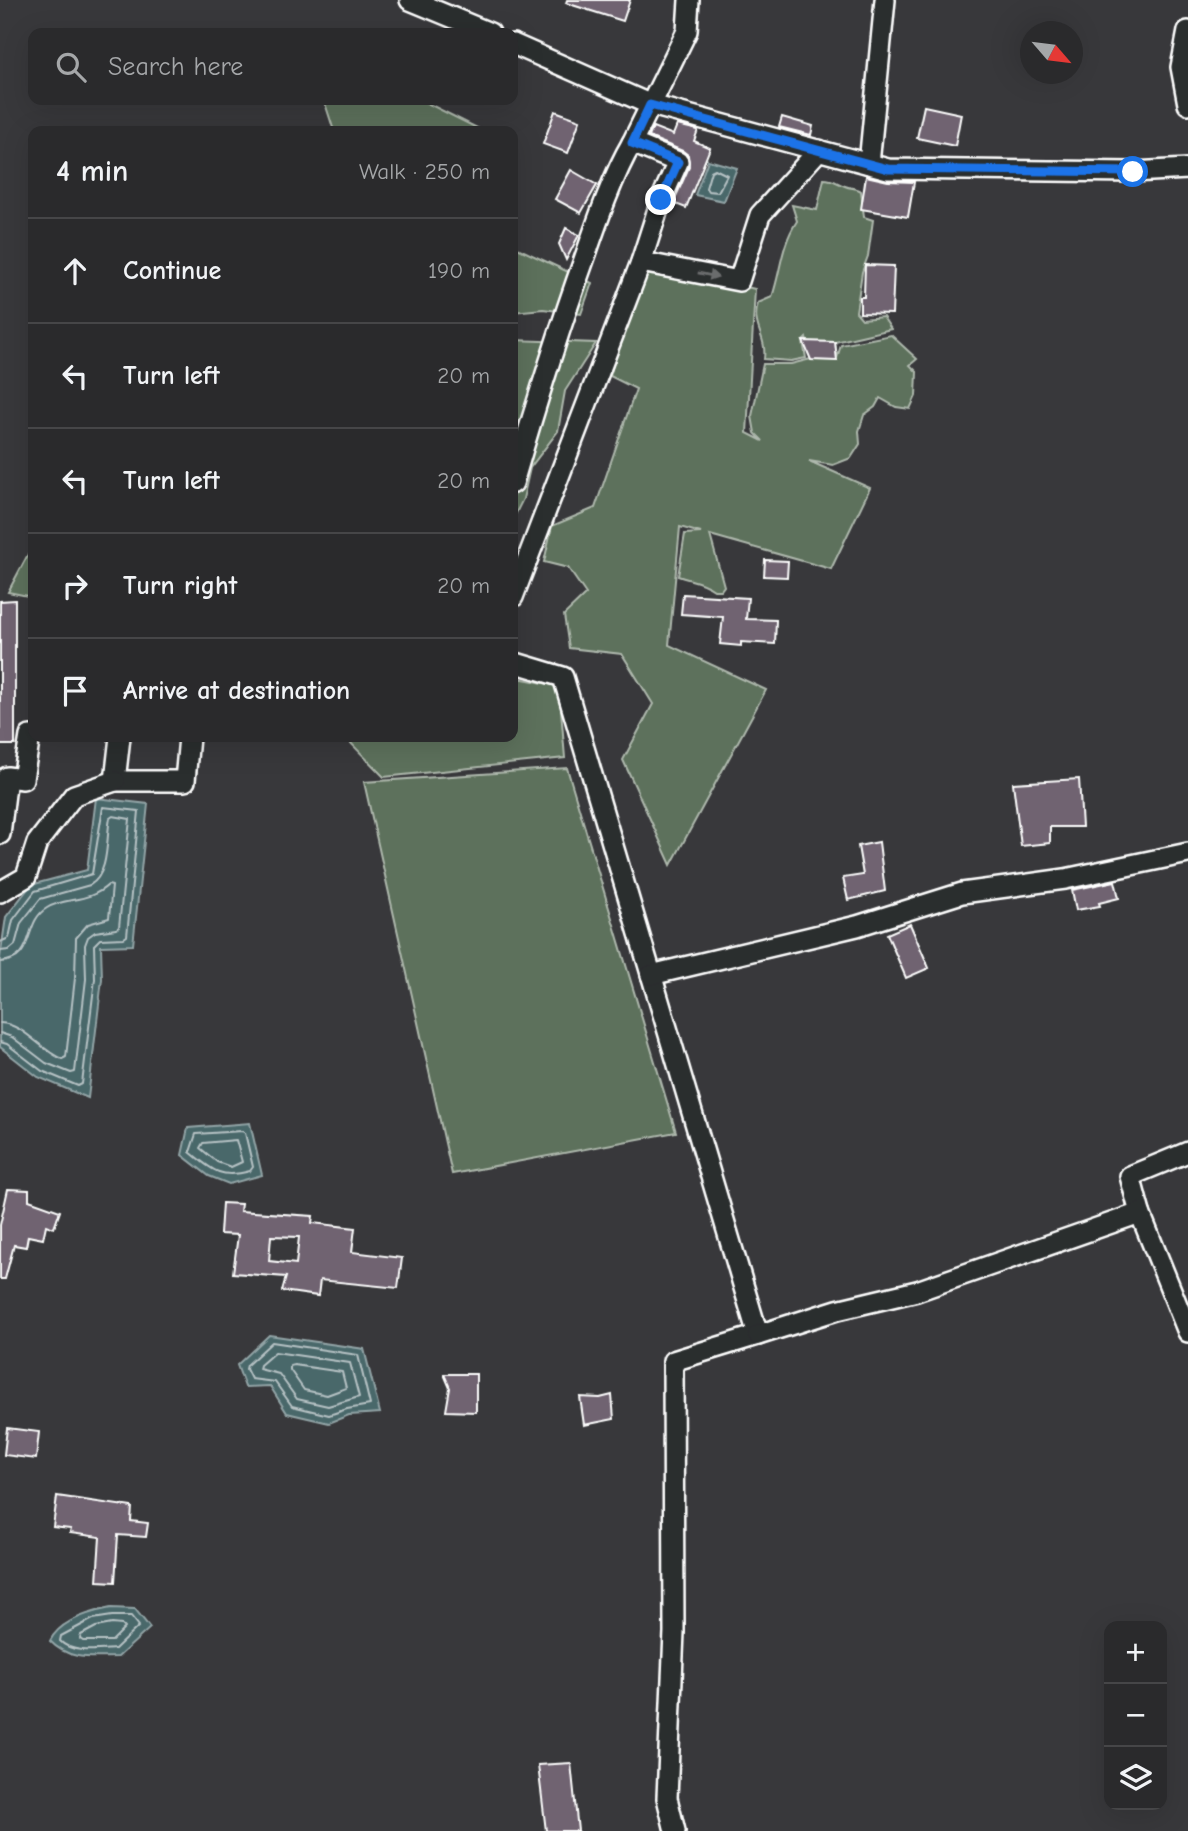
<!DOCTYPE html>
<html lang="en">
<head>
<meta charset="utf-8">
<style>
  :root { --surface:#2a2a2c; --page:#363638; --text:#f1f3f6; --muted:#a5a7a9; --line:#464648 }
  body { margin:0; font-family:"Comic Neue",sans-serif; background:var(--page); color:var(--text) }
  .controls { position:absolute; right:21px; bottom:21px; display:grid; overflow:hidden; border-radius:14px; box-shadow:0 7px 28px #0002 }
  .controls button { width:63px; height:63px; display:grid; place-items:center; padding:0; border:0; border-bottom:2px solid var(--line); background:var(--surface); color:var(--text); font:35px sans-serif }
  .compass { position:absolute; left:1020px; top:21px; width:63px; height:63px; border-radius:50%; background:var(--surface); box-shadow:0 7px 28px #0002; rotate:118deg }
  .stop { position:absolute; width:21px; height:21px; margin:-16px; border:5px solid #1a73e8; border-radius:50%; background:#fff }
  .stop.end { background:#1a73e8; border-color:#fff; box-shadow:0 2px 7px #0008 }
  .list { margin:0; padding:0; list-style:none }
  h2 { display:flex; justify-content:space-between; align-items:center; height:91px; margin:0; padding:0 28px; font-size:30px }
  h2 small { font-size:23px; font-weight:400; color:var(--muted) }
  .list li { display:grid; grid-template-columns:46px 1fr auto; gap:21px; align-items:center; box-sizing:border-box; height:105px; padding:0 28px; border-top:2px solid var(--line) }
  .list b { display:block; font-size:26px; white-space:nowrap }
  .list em { font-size:23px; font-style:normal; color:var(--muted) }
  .icon { flex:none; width:38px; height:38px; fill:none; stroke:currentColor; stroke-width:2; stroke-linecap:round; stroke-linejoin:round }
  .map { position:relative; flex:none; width:1188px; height:1831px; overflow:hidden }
  .search { position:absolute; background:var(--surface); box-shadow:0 7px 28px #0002; left:28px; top:28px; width:490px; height:77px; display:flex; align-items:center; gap:18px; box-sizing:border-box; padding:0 24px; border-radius:14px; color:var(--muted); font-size:26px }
  .panel { position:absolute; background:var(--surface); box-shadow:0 7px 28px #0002; left:28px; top:126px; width:490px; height:616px; border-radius:14px }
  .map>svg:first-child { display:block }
  .green { fill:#5d715b; stroke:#aeb8ad; stroke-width:2 }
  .water { fill:#49676b; stroke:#92a4a6; stroke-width:2 }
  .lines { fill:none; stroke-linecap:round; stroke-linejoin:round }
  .shore { stroke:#b6c2c4; stroke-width:2 }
  .building { fill:#6f6371; stroke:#fff; stroke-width:2; fill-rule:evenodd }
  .street-casing { stroke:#fff; stroke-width:24 }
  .street { stroke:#2a2d2e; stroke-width:19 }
  .oneway { fill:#6a6c6d }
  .route { stroke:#1a73e8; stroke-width:9 }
</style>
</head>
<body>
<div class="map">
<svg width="1188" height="1831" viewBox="0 0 1188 1831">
  <rect width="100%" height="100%" fill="#38383b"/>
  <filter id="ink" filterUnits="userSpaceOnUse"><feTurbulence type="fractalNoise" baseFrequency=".0143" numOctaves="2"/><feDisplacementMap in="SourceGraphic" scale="14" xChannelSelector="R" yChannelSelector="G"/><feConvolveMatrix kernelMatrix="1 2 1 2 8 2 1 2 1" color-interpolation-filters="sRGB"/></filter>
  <g filter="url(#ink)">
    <g class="green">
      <polygon points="324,100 421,100 483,131 334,131"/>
      <path d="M824,179C833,179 837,183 845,186C851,189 856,187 861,191L864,217L873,220L868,256L862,272L856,312L862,319L883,317L891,329L835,342L837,358L841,345L891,335L917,359L910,365L917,372L916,396L910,409L896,407L880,398L875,407L864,415L859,431L860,444L851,458L833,465L809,461L870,488L831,569L710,535L724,586L721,590H714C702,581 692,581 678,576L685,534L701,533L680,527L669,645L766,690L671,865L623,760L653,704L622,654L569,648L564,615L586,594L568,568L544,562L552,526L595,508L636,389L610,376L641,262L755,289L747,433L763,441L755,433L752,416L763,364H791L811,359L806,338L803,341L806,358L791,361L764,359C767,335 751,327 758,303L772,297C781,271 781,245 797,221L792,205L817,210Z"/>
      <polygon points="513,246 592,283 581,314 543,309 513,312"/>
      <polygon points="513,340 596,343 565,391 558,431 530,468 523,499 513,519"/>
      <polygon points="33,545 33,597 8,592"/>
      <polygon points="513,677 559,686 565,758 384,777 345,737 513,737"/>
      <polygon points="567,768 676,1132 452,1174 364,782"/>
    </g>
    <g class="water">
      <polygon points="708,160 737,168 724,201 695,195"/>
      <polygon points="96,798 148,804 133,945 101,946 102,979 88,1098 38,1077 0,1047 0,958 6,917 31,885 87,870"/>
      <polygon points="250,1123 262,1175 229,1184 209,1176 182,1155 188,1128"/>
      <polygon points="269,1335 364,1349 380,1413 349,1415 329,1423 287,1413 270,1386 245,1387 237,1365"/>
      <path d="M111,1608L135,1609L150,1628L118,1657C92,1657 69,1661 50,1641C60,1620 90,1612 111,1608Z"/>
    </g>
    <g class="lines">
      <g class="shore">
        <polygon points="715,169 727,175 718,192 708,191 706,188 711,171"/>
        <polyline points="0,942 9,938 13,920 35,891 92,874 103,807 139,811 127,936 124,938 100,939 94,945 95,979 82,1084 78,1086 42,1071 7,1044 0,1042"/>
        <path d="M0,951L9,950L15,945L21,923L40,899L90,885C110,874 106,837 110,818L113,816L130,819L119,927L116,929L95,932L88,937L85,945L86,979L75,1072L71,1073L46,1063L12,1037L0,1033"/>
        <path d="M0,962C37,960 22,923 47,908C65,897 89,903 108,885L112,886L109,918L88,924L76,938L75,978L66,1057L62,1059C40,1050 24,1024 0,1023"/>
        <path d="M242,1131L245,1133L253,1167L250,1171C221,1179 213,1171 190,1152L196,1134Z"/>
        <polygon points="236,1140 242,1162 231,1167 217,1162 200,1148 203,1143"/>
        <polygon points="272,1342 358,1355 370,1405 347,1409 329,1415 292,1406 275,1382 251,1379 246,1369 247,1365"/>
        <polygon points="275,1352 350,1363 359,1397 328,1406 297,1399 279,1374 259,1369 260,1365"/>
        <polygon points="294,1365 342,1372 346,1388 327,1395 304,1390 290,1370 290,1366"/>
        <path d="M112,1616H131L139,1626L115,1649C98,1650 72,1654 60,1641L61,1636L93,1619Z"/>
        <polygon points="112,1624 122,1625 125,1628 112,1641 83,1641 80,1639 81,1635 96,1627"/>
      </g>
    </g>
    <g class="building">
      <polygon points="567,0 630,0 623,21 566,3"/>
      <polygon points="924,106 961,114 955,146 917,138"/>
      <polygon points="555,111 580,120 568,153 543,144"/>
      <polygon points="782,117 813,126 811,135 779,127"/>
      <polygon points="677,125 698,130 694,141 710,148 686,208 673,203 689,167 688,155 683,151 649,137 653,127 673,135"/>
      <polygon points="571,170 597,185 581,213 555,199"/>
      <polygon points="866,176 888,181 914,182 908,217 861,209"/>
      <polygon points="566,228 579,235 566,260 559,244"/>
      <polygon points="865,265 894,266 892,314 860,313 860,297 864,297"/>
      <polygon points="803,341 835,342 837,361 811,360"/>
      <polygon points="765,560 788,561 787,577 764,576"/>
      <polygon points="683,594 748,598 746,619 776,620 775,644 741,642 741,646 720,644 723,617 681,614"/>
      <polygon points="15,600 15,745 0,745 0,601"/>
      <polygon points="1079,779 1082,827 1050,827 1050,843 1021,846 1013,783"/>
      <polygon points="879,842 885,891 848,900 843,878 863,875 858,846"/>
      <polygon points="1115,881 1119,898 1099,903 1100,906 1076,910 1072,890"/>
      <polygon points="910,924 929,968 906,978 887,934"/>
      <polygon points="8,1189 29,1190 29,1200 60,1211 54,1228 46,1225 43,1239 28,1236 26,1247 14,1245 5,1279 0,1279 0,1225"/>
      <path d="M222,1203L241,1204L240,1211L313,1216L312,1223L355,1228L352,1252L402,1258L398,1288L320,1280L318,1296L282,1291L286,1277L233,1273L238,1235L220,1234ZM271,1236L299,1237L296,1264L269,1261Z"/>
      <polygon points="444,1374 476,1374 476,1412 446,1411 450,1388"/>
      <polygon points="612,1395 614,1419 584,1425 580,1397 600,1398"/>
      <polygon points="7,1428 39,1432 36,1459 4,1455"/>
      <polygon points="57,1496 132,1507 131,1521 148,1523 146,1537 118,1535 115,1582 97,1581 100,1537 70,1533 71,1529 53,1527"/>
      <polygon points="571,1763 578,1831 546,1831 538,1765"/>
    </g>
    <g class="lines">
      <defs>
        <g id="street">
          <polyline points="410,0 490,33"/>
          <polyline points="1188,31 1181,67 1188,104"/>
          <polyline points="513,44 651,105 888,169 1133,172 1188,169"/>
          <polyline points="869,164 885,0"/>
          <polyline points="641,262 739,281 760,215 819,150"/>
          <path d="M513,483C535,407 558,332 585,257C597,222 613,175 632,143"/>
          <polyline points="513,597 641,262 661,200 678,162 632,143 687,31 689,0"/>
          <polyline points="513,662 563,677 758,1335 673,1361 674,1632 667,1798 675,1831"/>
          <polyline points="120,737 115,781 185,781 189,737"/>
          <polyline points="0,834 7,777 23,779 30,736 33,736"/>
          <polyline points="0,892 26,877 37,843 74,795 115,781"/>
          <polyline points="651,975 857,926 962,893 1065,879 1188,853"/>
          <polyline points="1140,1213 1130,1176 1188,1152"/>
          <polyline points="758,1335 837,1310 917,1291 1140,1213 1188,1332"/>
        </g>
      </defs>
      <use href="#street" class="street-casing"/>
      <use href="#street" class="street"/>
    </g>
    <defs><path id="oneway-solid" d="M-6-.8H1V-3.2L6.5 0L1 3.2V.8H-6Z" transform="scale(1.75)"/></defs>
    <use class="oneway" href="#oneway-solid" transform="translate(708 275) rotate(11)"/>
  </g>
  <g class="lines" filter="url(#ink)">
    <polyline class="route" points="661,200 678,162 632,143 650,105 888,169 1133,172"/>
  </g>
</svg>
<div class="controls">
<button>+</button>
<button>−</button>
<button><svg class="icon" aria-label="layers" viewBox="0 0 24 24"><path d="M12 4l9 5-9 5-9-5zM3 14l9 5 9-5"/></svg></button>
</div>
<svg class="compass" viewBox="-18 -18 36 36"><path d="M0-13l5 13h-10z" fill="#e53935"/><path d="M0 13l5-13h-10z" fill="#a5a7a9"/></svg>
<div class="stop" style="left:1133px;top:172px"></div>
<div class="stop end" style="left:661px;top:200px"></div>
<div class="search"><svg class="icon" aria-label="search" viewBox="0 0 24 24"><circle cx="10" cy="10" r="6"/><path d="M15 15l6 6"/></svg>Search here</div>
<section class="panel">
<h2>4 min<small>Walk · 250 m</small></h2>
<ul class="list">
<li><svg class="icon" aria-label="ahead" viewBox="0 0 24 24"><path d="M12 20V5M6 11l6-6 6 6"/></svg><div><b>Continue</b></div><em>190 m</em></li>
<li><svg class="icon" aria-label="left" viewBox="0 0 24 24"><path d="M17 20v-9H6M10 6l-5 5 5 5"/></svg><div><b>Turn left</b></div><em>20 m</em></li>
<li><svg class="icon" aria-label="left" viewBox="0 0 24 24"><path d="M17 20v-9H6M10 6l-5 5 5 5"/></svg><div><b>Turn left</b></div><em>20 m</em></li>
<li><svg class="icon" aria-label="right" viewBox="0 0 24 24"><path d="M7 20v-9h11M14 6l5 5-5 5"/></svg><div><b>Turn right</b></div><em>20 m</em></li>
<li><svg class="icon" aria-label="arrive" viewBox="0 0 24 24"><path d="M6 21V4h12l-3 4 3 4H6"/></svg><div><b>Arrive at destination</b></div></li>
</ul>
</section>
</div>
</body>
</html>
